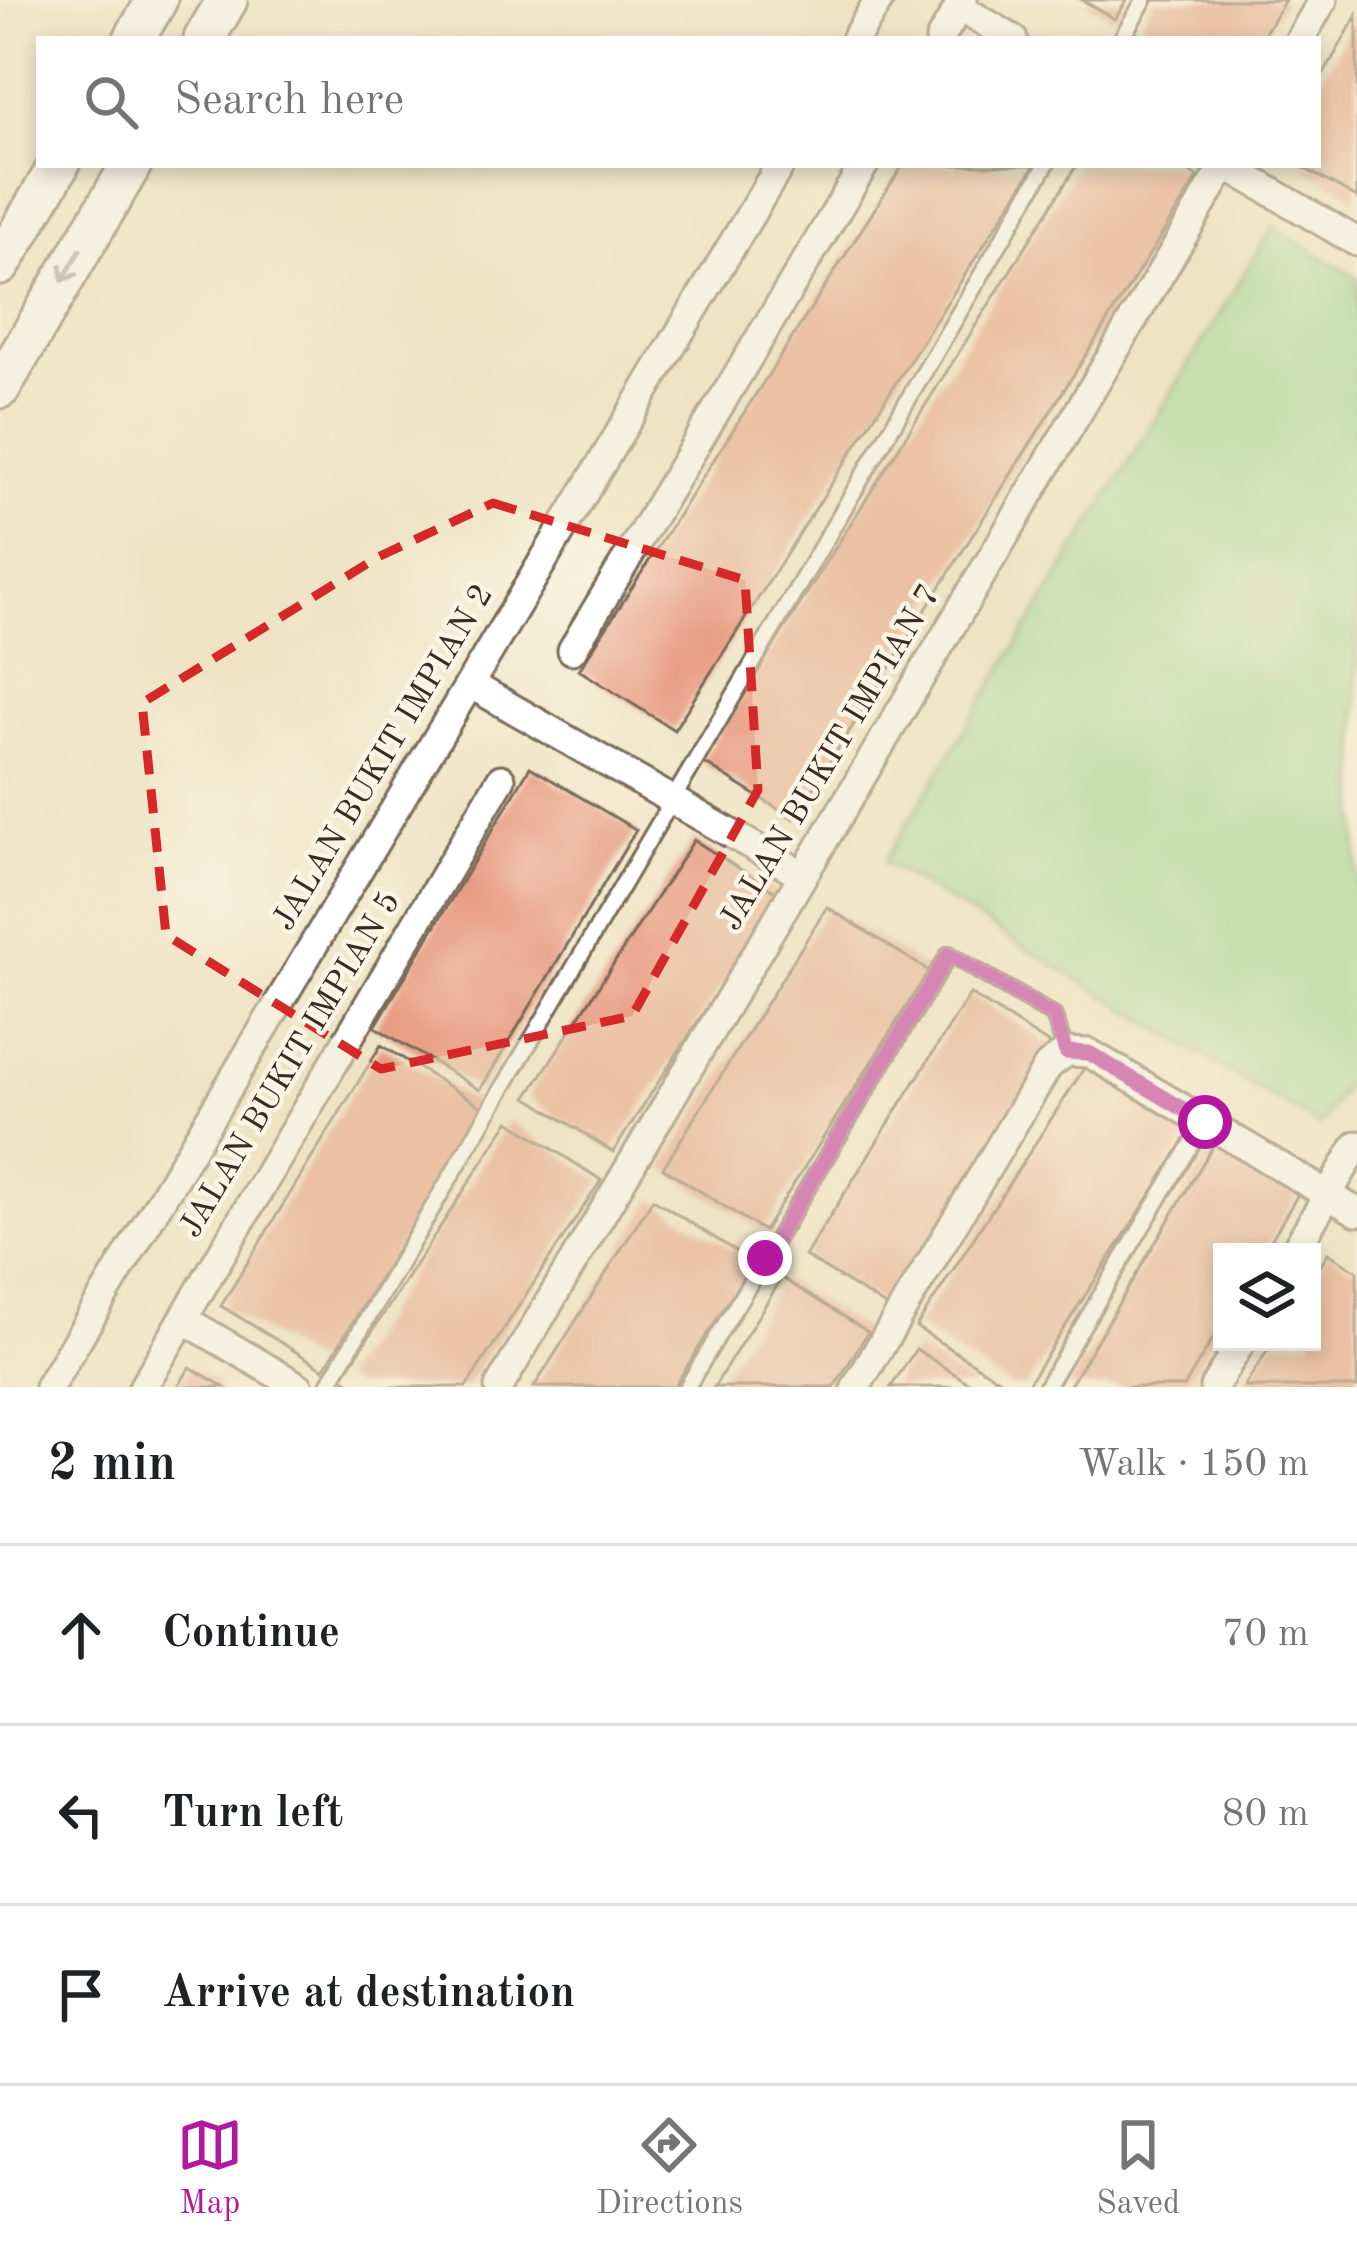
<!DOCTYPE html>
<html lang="en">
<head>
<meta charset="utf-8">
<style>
  :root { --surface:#fff; --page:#f2f2f2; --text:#202124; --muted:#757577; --line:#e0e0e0; --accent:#b5179e }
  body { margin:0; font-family:"Old Standard TT",serif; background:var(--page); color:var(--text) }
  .controls { position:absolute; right:36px; bottom:36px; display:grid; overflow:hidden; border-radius:0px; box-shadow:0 6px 18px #0003 }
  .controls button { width:108px; height:108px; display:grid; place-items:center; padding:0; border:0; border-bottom:3px solid var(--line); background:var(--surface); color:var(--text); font:60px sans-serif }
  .stop { position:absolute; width:36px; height:36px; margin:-27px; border:9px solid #b5179e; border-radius:50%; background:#fff }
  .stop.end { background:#b5179e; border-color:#fff; box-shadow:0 3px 12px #0008 }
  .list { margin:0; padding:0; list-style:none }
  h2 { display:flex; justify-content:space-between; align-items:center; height:156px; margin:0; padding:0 48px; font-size:51px }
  h2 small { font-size:39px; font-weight:400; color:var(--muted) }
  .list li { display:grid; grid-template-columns:78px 1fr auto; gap:36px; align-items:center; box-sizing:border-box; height:180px; padding:0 48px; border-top:3px solid var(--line) }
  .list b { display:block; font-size:45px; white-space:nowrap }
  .list em { font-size:39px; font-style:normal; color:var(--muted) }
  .icon { flex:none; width:66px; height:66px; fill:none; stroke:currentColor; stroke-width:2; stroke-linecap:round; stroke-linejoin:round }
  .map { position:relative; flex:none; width:1357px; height:1387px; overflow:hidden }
  .search { position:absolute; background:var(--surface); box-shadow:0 6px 18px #0003; left:36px; right:36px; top:36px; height:132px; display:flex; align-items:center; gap:30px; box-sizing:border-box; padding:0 42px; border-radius:0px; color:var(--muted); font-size:45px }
  .sheet { height:696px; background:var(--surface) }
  nav { display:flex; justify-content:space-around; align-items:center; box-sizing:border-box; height:168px; border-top:3px solid var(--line); background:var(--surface); font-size:33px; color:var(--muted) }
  nav a { display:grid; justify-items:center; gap:6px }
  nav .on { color:var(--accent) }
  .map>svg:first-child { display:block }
  .green { fill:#95da93; stroke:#688258; stroke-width:3 }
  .building { fill:#e6967b }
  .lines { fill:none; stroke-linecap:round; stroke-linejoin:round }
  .service-casing { stroke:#7a6b58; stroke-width:20 }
  .minor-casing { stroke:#7a6b58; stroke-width:33 }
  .secondary-casing { stroke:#7a6b58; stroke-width:45 }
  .service { stroke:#fff; stroke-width:14 }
  .minor { stroke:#fff; stroke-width:27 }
  .secondary { stroke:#fff; stroke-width:39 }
  .oneway { stroke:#a79f9a }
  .route { stroke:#b5179e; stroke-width:15 }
  .marked { fill:none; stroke:#d62828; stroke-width:9; stroke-dasharray:24 15; stroke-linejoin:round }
  .labels { text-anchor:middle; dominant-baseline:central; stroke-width:9; stroke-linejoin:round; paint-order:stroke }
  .street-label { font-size:33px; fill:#3b2a1e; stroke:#fcf5e5 }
</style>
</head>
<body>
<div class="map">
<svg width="1357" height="1387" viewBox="0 0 1357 1387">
  <rect width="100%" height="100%" fill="#fcf5e5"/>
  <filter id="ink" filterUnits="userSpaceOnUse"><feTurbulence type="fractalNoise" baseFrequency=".00833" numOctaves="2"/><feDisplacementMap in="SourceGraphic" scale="24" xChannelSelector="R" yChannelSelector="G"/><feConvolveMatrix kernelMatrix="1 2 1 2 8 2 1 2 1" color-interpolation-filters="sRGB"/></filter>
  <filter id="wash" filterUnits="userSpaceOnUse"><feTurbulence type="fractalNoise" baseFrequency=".004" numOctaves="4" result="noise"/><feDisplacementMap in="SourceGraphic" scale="48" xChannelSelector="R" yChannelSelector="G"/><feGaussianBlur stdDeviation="2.7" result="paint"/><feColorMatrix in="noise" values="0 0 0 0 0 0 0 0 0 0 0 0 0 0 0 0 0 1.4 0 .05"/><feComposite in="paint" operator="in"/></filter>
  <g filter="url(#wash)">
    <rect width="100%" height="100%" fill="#eee4c4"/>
    <polygon class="green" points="1273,227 1357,278 1357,1066 1320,1126 884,862"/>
    <g id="blocks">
      <g class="building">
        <polygon points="1082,0 1127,0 1115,19"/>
        <polygon points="1154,0 1285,0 1261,39 1147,39 1135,32"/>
        <polygon points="1357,15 1357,198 1299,165 1318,165 1318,84"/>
        <polygon points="903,165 1035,165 674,730 579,670"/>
        <polygon points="1077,165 1178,165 1198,177 794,819 701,761"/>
        <polygon points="530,767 636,830 480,1090 375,1027"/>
        <polygon points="694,840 780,895 613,1152 527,1097"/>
        <polygon points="827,907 929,971 764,1231 663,1168"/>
        <polygon points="970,994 1056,1048 892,1310 805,1256"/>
        <polygon points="381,1045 484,1108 324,1369 221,1306"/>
        <polygon points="1092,1056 1197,1123 1026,1387 1011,1387 916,1327"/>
        <polygon points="509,1121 601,1180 466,1387 356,1387 342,1378"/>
        <polygon points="1216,1141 1300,1191 1264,1252 1222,1252 1222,1323 1184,1387 1069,1387"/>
        <polygon points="653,1199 753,1262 674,1387 534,1387"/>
        <polygon points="1328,1253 1357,1271 1357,1387 1244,1387 1273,1342 1312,1342 1312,1279"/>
        <polygon points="782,1278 868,1332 834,1387 714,1387"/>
        <polygon points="916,1349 975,1387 891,1387"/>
        <polygon points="190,1367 224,1387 178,1387"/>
      </g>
    </g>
  </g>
  <g filter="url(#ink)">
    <use href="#blocks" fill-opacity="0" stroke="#7a6b58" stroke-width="3"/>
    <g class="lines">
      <defs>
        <g id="service">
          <polyline points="1121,39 1144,0"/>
          <polyline points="327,1387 1046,165"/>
          <polyline points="687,1387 949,954 1054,1016 1066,1052"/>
          <polyline points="1046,1387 1205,1122"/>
        </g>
        <g id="minor">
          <polyline points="959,7 1013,39"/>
          <polyline points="855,39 879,0"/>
          <polyline points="940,39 963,0"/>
          <polyline points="1300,39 1323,0"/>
          <polyline points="1226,165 1357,242"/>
          <polyline points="572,650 864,165"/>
          <polyline points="470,684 803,875"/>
          <polyline points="1294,1252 1357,1145"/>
          <polyline points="183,1319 299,1387"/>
          <polyline points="49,1387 780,165"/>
          <polyline points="143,1387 501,779"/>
          <polyline points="499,1387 1225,165"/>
          <polyline points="856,1387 1048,1066 1066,1052 1089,1053 1357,1212"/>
          <polyline points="1214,1387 1241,1342"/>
        </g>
        <g id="secondary">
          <polyline points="134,39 157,0"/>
          <polyline points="204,39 227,0"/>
          <polyline points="0,265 59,165"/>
          <polyline points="0,388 131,165"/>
        </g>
      </defs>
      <use href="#service" class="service-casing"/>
      <use href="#minor" class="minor-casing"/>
      <use href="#secondary" class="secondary-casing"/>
      <use href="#service" class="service"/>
      <use href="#minor" class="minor"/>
      <use href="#secondary" class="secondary"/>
    </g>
    <defs><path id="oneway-shaft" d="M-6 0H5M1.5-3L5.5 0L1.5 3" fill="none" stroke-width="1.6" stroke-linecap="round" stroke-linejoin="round" transform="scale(3)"/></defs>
    <use class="oneway" href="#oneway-shaft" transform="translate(71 266) rotate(120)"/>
  </g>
  <g class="lines" filter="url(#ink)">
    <polyline class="route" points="765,1258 949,954 1054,1016 1066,1052 1089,1053 1205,1122"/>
  </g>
  <path d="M0 0H1357V1387H0ZM493,503L745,580L758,790L632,1016L381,1069L166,935L142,703L378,557Z" fill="#eee4c4" fill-opacity=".55" fill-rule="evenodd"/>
  <path class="marked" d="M493,503L745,580L758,790L632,1016L381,1069L166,935L142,703L378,557Z"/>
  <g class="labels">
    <g class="street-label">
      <text transform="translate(384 758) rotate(-59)">JALAN BUKIT IMPIAN 2</text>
      <text transform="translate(831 758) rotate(-59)">JALAN BUKIT IMPIAN 7</text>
      <text transform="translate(291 1065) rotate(-59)">JALAN BUKIT IMPIAN 5</text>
    </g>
  </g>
</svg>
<div class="controls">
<button><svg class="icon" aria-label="layers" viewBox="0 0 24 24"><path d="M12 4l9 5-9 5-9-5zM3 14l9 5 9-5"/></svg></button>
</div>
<div class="stop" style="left:1205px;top:1122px"></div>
<div class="stop end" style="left:765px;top:1258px"></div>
<div class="search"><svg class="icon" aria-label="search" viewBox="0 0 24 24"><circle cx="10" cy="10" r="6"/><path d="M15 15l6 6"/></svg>Search here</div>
</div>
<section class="sheet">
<h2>2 min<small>Walk · 150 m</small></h2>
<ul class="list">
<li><svg class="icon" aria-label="ahead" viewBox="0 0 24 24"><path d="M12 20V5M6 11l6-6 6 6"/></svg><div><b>Continue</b></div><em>70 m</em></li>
<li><svg class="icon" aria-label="left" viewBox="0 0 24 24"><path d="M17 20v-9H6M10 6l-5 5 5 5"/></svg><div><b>Turn left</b></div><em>80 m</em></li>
<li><svg class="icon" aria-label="arrive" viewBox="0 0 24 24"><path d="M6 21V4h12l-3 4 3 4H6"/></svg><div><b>Arrive at destination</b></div></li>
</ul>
</section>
<nav>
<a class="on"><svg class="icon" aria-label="map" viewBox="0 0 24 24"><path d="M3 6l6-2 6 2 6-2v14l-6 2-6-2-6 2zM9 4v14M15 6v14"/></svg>Map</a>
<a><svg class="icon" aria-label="directions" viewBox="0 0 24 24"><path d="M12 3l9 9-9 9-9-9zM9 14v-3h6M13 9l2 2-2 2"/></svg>Directions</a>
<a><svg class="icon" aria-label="saved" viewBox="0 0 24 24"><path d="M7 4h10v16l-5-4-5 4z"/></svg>Saved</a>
</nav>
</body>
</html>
